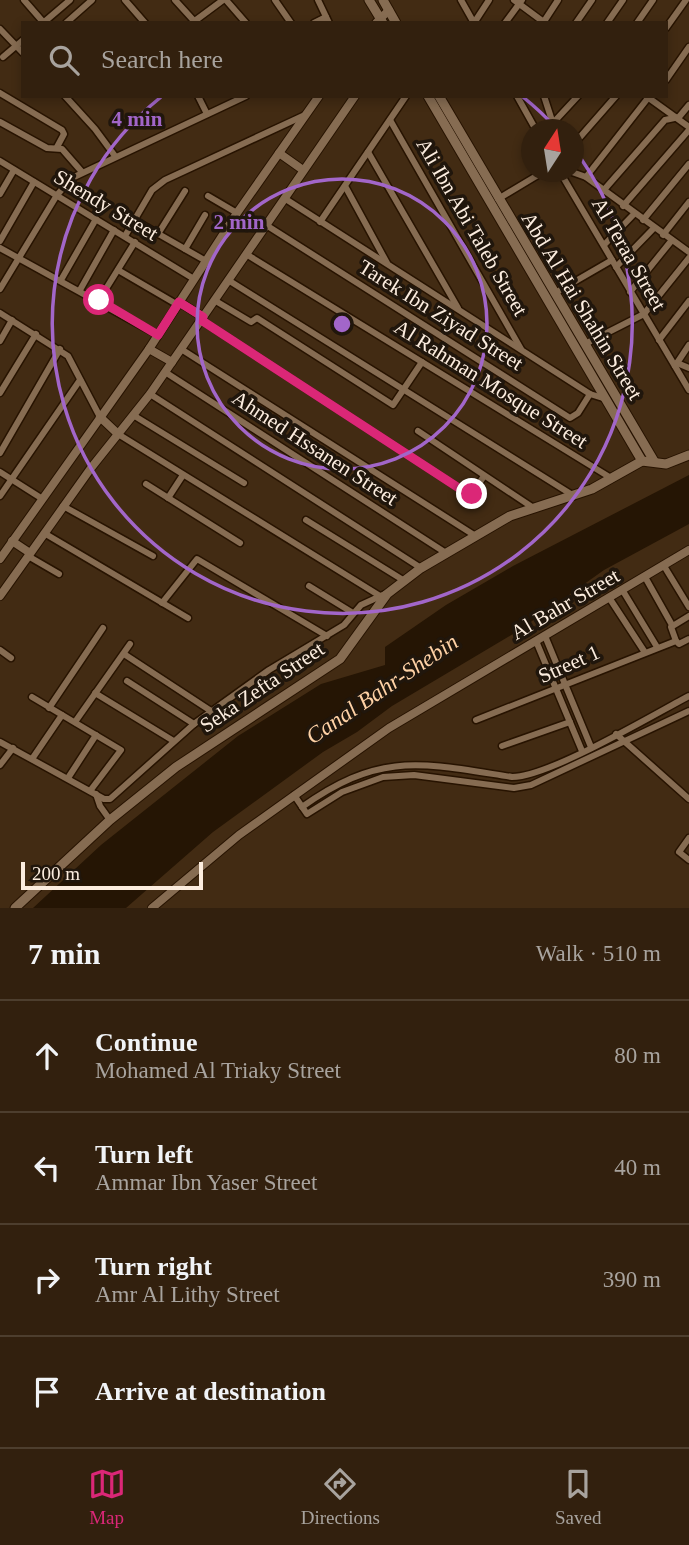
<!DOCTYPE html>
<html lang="en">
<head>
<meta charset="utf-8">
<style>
  :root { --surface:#32200e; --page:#3a2817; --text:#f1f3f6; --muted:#a8a39e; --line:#4d3e2e; --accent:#db2777 }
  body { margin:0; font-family:Georgia,serif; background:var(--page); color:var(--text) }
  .compass { position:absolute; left:521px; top:119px; width:63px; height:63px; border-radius:50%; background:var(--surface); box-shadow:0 4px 10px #0003; rotate:12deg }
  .scale { position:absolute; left:21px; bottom:18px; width:182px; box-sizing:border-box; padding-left:7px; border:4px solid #fceddf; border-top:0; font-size:19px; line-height:24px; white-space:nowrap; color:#fceddf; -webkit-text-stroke:5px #20160c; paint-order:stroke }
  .stop { position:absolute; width:21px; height:21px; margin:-16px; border:5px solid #db2777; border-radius:50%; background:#fff }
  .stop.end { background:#db2777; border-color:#fff; box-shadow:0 2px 7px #0008 }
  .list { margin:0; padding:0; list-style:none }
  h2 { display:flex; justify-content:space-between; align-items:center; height:91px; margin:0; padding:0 28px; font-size:30px }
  h2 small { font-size:23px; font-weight:400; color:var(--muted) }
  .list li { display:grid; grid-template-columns:46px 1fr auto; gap:21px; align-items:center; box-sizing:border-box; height:112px; padding:0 28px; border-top:2px solid var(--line) }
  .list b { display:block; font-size:26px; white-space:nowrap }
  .list p { margin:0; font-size:23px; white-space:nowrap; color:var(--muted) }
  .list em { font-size:23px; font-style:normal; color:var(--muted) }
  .icon { flex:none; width:38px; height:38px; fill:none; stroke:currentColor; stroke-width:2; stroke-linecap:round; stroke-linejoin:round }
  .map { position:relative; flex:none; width:689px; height:908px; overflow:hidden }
  .search { position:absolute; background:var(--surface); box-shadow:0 4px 10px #0003; left:21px; right:21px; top:21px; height:77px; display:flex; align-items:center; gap:18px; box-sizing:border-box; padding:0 24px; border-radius:0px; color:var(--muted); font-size:26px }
  .sheet { height:539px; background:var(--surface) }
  nav { display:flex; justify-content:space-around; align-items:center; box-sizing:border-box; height:98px; border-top:2px solid var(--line); background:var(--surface); font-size:19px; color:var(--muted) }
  nav a { display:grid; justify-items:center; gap:4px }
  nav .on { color:var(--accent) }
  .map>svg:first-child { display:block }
  .water { fill:#251504 }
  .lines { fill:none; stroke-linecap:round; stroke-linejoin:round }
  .minor-casing { stroke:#271300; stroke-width:9 }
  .tertiary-casing { stroke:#271300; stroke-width:10 }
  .secondary-casing { stroke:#271300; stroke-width:11 }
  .minor { stroke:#866c52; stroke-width:6 }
  .tertiary { stroke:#866c52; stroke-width:8 }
  .secondary { stroke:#866c52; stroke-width:9 }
  .route { stroke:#db2777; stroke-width:9 }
  .ring { fill:none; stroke:#a266c9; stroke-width:3.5 }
  .labels { text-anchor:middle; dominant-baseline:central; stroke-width:7; stroke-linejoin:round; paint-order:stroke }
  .street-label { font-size:21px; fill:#fceddf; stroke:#20160c }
  .water-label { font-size:23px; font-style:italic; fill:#fed1a5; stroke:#20160c }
  .centre { fill:#a266c9; stroke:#20160c; stroke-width:3.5 }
  .ring-label { font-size:21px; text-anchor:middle; font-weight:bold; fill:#a266c9; stroke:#20160c; stroke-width:7; stroke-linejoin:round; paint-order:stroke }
</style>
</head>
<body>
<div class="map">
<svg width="689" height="908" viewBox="0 0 689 908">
  <rect width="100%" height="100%" fill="#422b13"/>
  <polygon class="water" points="689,475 689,524 604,570 518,631 392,706 357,732 323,752 213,832 126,908 33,908 101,845 238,736 321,684 385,665 385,647 446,605 513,566"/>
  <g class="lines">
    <defs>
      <g id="minor">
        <polyline points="24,0 44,23"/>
        <polyline points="125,0 145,23"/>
        <polyline points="175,0 195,22"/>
        <polyline points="226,0 246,23"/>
        <polyline points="275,0 291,23"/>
        <polyline points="318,0 329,23"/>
        <polyline points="461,0 474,23"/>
        <polyline points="514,0 545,23"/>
        <polyline points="43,23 70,0"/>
        <polyline points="66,23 92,0"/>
        <polyline points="192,23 223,0"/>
        <polyline points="314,23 326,17"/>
        <polyline points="474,23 489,0"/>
        <polyline points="505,23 522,0"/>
        <polyline points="543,23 558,0"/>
        <polyline points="576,23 592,0"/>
        <polyline points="607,23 623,0"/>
        <polyline points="637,23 653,0"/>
        <polyline points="666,28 686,0"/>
        <polyline points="0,29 23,53"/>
        <polyline points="3,57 23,40"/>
        <polyline points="666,80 689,47"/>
        <polyline points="0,93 62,130 64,134 57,147"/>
        <polyline points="65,96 95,129 115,156"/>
        <polyline points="198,96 207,114"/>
        <polyline points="517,96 536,130"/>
        <polyline points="544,96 555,130"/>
        <polyline points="646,96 689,127"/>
        <polyline points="390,120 521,349"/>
        <polyline points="0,122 47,148 62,149 82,172"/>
        <polyline points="553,123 578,96"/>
        <polyline points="574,144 616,96"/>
        <polyline points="368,152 458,308"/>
        <polyline points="0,161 194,279"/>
        <polyline points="560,172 689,390"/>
        <polyline points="572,172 586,177 689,252"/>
        <polyline points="586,177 648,98"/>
        <polyline points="345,186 387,263"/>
        <polyline points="603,191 665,120 679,117 689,105"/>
        <polyline points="0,194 14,170"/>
        <polyline points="208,196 237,213"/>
        <polyline points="284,198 590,394 606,399"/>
        <polyline points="498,199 543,172"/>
        <polyline points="623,206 689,130"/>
        <polyline points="134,220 206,261"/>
        <polyline points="643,220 689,164"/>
        <polyline points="320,222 406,96"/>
        <polyline points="266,225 570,418 578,413 590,394"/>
        <polyline points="158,234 185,191"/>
        <polyline points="663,235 689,202"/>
        <polyline points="125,236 152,190 165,180 305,115"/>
        <polyline points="0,241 34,182"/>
        <polyline points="604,245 634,214"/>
        <polyline points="0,248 158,335"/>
        <polyline points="185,249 205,215"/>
        <polyline points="246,254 611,478"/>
        <polyline points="616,267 654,228"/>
        <polyline points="118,270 178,305"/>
        <polyline points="61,280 96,219"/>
        <polyline points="228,280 574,496"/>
        <polyline points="0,289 57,195 72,178 246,96"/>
        <polyline points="80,290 114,230"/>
        <polyline points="630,292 672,240"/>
        <polyline points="555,293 612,260"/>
        <polyline points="99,300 135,242"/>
        <polyline points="214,300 251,322 257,318 393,405 422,362"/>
        <polyline points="0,313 68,356 100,417"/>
        <polyline points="201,320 468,494 472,494 484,476"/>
        <polyline points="659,340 689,301"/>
        <polyline points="0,341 12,320"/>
        <polyline points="585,344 644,314 689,258"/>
        <polyline points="181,349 474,535"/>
        <polyline points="677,363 689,368"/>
        <polyline points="675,366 689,345"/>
        <polyline points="165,372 446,553"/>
        <polyline points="0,393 36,334"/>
        <polyline points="150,394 421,568"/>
        <polyline points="133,415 244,483"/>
        <polyline points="418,431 532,507"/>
        <polyline points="118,434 380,596"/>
        <polyline points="0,453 60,349"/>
        <polyline points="0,472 41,498"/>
        <polyline points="146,484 240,543"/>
        <polyline points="0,496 80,380"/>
        <polyline points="168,498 183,475"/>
        <polyline points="63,506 153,556"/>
        <polyline points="306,520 403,580"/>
        <polyline points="44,533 188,618"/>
        <polyline points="28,556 59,574"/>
        <polyline points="664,566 689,607"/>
        <polyline points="645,577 672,625"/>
        <polyline points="309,586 353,613"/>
        <polyline points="623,591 657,647"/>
        <polyline points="610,599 644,651"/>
        <polyline points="162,603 197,559 327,636"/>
        <polyline points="545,636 591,747"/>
        <polyline points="536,641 582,751"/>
        <polyline points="676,641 671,627 689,616"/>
        <polyline points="0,650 11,658"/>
        <polyline points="124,654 211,711"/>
        <polyline points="127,681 194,724"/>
        <polyline points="95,693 172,740"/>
        <polyline points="32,697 121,750 90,791"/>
        <polyline points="49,708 103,628"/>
        <polyline points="476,720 676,641 679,644 689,639"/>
        <polyline points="75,722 130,644"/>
        <polyline points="616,734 689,799"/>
        <polyline points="0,742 104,799 110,799 194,724 269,670 344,625 361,605 385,594"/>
        <polyline points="502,746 570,722"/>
        <polyline points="32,759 62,715"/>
        <polyline points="0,765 13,748"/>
        <polyline points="68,778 96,735"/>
        <polyline points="96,794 100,806 110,820"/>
        <polyline points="294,795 307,814 342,792 383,777 414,775 514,788 531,785 689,711"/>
        <path d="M302,807C381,751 421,763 512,777C549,777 651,716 689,696"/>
        <polyline points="689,838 679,852 689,860"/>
      </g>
      <g id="tertiary">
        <polyline points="376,23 389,10"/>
        <polyline points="279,153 303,170"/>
        <polyline points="179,302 203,317"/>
        <polyline points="149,349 172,362"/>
        <polyline points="100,417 118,434"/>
        <polyline points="12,541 30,553"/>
        <polyline points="0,559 149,349 237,213 319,96"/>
        <polyline points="0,596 91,468 150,394 355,96"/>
        <polyline points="152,908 239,835 389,728 689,550"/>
      </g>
      <g id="secondary">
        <polyline points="369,0 383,23"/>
        <polyline points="383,0 396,23"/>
        <polyline points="428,96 642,461"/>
        <polyline points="439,96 654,461"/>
        <polyline points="15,908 110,820 176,767 340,659 387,594 421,568 510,516 592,489 642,461 666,464 689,455"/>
      </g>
    </defs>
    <use href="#minor" class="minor-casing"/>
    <use href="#tertiary" class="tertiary-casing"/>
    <use href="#secondary" class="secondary-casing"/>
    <use href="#minor" class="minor"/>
    <use href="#tertiary" class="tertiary"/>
    <use href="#secondary" class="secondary"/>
  </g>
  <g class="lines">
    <polyline class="route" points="99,300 158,335 179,302 203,317 201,320 468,494 472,494"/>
  </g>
  <g class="ring">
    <circle cx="342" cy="324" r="145"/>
    <path d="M523 97A290 290 0 0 1 556 128M574 149A290 290 0 1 1 161 97"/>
  </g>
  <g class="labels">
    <g class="street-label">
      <text transform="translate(106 205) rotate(31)">Shendy Street</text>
      <text transform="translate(472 227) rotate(60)">Ali Ibn Abi Taleb Street</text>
      <text transform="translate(629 254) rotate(60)">Al Teraa Street</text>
      <text transform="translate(582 306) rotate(59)">Abd Al Hai Shahin Street</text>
      <text transform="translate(441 315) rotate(32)">Tarek Ibn Ziyad Street</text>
      <text transform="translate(491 384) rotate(32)">Al Rahman Mosque Street</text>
      <text transform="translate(315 448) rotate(33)">Ahmed Hssanen Street</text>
      <text transform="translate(565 604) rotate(-30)">Al Bahr Street</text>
      <text transform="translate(569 664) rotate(-24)">Street 1</text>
      <text transform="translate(262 687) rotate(-34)">Seka Zefta Street</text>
    </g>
    <g class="water-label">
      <text transform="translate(382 689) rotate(-34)">Canal Bahr-Shebin</text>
    </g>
  </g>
  <circle cx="342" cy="324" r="10" class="centre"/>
  <g class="ring-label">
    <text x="137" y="126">4 min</text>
    <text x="239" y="229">2 min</text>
  </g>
</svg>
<svg class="compass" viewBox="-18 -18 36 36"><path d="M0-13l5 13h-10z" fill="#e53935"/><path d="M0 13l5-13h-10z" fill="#a8a39e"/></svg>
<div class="scale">200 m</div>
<div class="stop" style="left:99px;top:300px"></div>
<div class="stop end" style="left:472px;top:494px"></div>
<div class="search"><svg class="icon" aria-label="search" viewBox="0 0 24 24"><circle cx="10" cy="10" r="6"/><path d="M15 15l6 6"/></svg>Search here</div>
</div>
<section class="sheet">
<h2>7 min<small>Walk · 510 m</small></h2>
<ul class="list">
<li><svg class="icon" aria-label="ahead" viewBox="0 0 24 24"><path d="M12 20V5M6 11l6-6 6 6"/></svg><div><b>Continue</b><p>Mohamed Al Triaky Street</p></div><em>80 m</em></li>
<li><svg class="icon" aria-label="left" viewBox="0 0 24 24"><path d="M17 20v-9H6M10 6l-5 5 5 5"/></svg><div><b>Turn left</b><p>Ammar Ibn Yaser Street</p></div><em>40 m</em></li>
<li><svg class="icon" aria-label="right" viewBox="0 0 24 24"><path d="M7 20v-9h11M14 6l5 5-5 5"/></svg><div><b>Turn right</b><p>Amr Al Lithy Street</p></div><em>390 m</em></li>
<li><svg class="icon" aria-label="arrive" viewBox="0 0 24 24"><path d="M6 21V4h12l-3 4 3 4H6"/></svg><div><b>Arrive at destination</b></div></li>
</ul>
</section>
<nav>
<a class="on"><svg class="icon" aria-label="map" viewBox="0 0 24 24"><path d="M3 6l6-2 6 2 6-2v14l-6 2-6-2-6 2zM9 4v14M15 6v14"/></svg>Map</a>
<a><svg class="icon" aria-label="directions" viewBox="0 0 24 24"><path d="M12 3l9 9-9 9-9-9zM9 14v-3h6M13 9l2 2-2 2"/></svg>Directions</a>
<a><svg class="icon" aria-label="saved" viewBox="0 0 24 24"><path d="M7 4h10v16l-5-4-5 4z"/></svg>Saved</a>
</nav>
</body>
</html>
